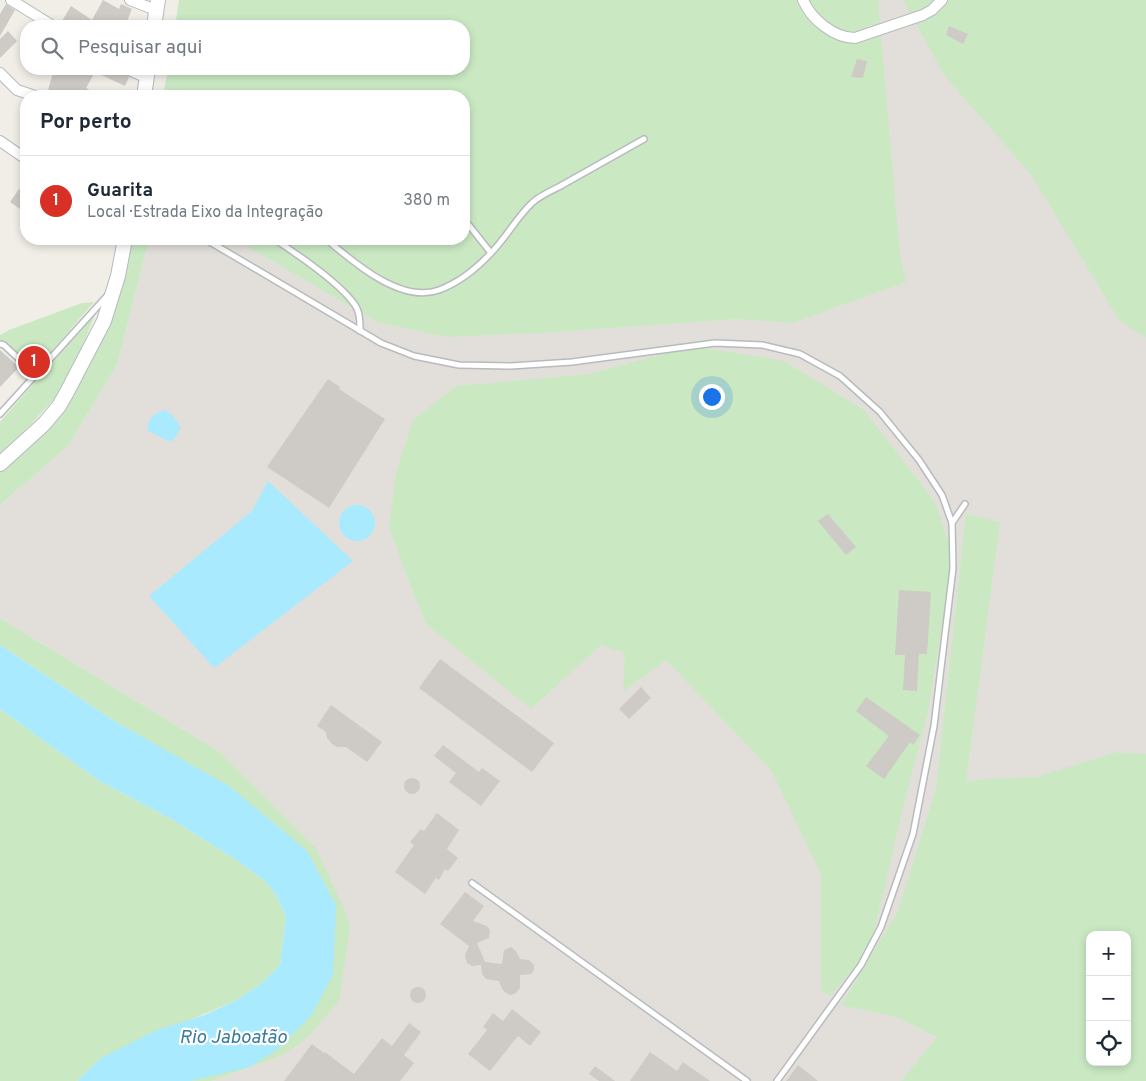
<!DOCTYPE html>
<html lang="pt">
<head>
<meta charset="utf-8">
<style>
  :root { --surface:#fff; --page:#f6f6f7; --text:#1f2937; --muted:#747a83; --line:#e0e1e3; --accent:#d93025 }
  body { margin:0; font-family:Overpass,sans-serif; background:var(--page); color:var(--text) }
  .controls { position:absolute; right:15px; bottom:15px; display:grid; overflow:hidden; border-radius:10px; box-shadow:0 2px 8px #0003 }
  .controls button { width:45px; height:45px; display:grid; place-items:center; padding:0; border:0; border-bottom:1px solid var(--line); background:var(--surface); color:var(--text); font:25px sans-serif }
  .you { position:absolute; left:711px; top:396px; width:18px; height:18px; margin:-12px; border:4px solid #fff; border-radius:50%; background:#1a73e8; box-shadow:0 0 0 8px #1a73e833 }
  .badge { display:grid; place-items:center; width:32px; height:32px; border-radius:50%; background:var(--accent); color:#fff; font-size:16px; font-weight:700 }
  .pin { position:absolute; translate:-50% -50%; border:2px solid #fff; box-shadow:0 1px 5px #0006 }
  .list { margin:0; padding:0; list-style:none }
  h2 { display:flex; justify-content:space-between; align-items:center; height:65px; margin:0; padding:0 20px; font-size:21px }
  h2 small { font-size:16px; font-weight:400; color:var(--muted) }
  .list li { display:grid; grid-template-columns:32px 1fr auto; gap:15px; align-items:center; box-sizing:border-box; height:90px; padding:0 20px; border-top:1px solid var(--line) }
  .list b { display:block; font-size:19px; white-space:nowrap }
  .list p { margin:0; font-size:16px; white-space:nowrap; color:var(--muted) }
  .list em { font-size:16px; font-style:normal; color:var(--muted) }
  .icon { flex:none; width:28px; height:28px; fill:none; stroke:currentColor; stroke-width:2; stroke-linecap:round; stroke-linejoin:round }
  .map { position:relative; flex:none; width:1146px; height:1081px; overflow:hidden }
  .search { position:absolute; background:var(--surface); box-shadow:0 2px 8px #0003; left:20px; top:20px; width:450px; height:55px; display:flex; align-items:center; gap:12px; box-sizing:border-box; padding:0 18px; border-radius:20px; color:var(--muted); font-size:19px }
  .panel { position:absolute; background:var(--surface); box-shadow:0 2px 8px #0003; left:20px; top:90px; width:450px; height:155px; border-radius:20px }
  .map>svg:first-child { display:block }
  .industrial { fill:#e2dfdb; fill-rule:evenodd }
  .green { fill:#cae9c3; fill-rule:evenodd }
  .water { fill:#a9eaff }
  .building { fill:#cecac6 }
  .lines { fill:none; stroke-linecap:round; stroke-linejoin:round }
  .lane-casing { stroke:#b7bbbe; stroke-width:8 }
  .street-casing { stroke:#b7bbbe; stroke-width:12 }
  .secondary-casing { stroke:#b5bbbf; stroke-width:16 }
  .lane { stroke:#fff; stroke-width:5 }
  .street { stroke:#fff; stroke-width:10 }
  .secondary { stroke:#fff; stroke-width:14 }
  .labels { text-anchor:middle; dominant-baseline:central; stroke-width:4.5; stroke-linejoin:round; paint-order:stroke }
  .water-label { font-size:19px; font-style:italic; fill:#397b9b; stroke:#fff }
</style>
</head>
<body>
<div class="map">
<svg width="1146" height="1081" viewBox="0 0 1146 1081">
  <rect width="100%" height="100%" fill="#f1ede7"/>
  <path class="industrial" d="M183,0H1146V1049L1111,1081H212L283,1055L315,847L220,752L0,618V505L68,446L117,365L149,239H464V26ZM1090,935H1127V1062H1090Z"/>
  <g class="green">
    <polygon points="179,0 878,0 900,255 906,282 792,323 738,319 540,333 446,337 377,322 235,239 464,239 464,96 163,96 168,69 464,69 464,26 175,26"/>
    <polygon points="903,0 1146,0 1146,338 1119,320 1032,176 944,75"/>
    <polygon points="120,239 149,239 117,365 68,446 0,505 0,466 44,424 95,340"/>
    <polygon points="94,302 43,361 34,352 25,360 6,341 0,342 0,335 9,330 82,303"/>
    <polygon points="96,312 83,345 55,398 21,435 0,456 0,422"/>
    <polygon points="693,346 784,361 864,410 935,502 953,555 928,712 903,807 884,891 869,950 830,996 821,990 821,874 771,770 666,660 623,692 625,653 601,645 531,709 426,624 407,577 389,527 396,472 413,420 456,386 589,374"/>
    <path d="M966,514L1000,522L966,782L981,779L1037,777L1117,752L1146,754V1081H901L937,1037L896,1017L841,1005L898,911L936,789ZM1090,935H1127V1062H1090Z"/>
    <polygon points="0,618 220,752 315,847 345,910 350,928 339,1001 307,1038 283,1055 212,1081 185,1081 336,905 151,742 116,722 0,645"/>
    <polygon points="0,709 98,780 173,820 238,861 265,881 276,895 286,916 280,965 261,984 237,1000 101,1058 77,1081 0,1081"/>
  </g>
  <g class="water">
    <path d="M165,410L171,414L181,427L176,436L172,441C163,440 156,434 148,431C146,419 155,413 165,410Z"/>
    <polygon points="268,481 353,561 214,668 149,596 252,511"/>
    <circle cx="357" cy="523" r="18"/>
    <polygon points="0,645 116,722 229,786 307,851 336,905 333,975 311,1016 278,1049 250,1067 190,1081 77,1081 101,1058 157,1030 202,1016 237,1000 261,984 280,965 286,916 276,895 265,881 238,861 173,820 98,780 0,709"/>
  </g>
  <g class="building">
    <polygon points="103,0 119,9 121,4 132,9 125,26 70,26 62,21 71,6 92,20"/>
    <polygon points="6,4 15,10 0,36 0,14"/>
    <polygon points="949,26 968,34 963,44 946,35"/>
    <polygon points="8,31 17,41 0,58 0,39"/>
    <polygon points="857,59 867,61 863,78 851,77"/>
    <polygon points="54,69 116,69 129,77 125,86 95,72 86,88 101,96 55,96 47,94"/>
    <polygon points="19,189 26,193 26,198 20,209 10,202"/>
    <polygon points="0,350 19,367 0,387"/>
    <polygon points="34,355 41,362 35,368 27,361"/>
    <polygon points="328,379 340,387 339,389 385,419 329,508 267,467"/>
    <polygon points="828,514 856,547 846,555 818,521"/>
    <polygon points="899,590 931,592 927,654 919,654 917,691 903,690 905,655 895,655"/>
    <polygon points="440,659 554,743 532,772 419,688"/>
    <polygon points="641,687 651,698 629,719 619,709"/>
    <polygon points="866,697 920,735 913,745 910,742 884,779 866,766 889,736 856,711"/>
    <polygon points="331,705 382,742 367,762 346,747 337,747 333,745 327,738 326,732 317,726"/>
    <polygon points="443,745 479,772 482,768 500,781 481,806 449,782 456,773 434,756"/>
    <circle cx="412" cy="786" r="8"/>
    <polygon points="437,813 459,830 447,849 458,858 448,871 445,869 439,880 436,878 425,894 395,872 414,845 410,842 421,829 424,831"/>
    <polygon points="465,892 484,906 473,921 487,926 490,930 489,938 477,943 485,962 502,964 504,950 511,947 516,951 520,959 529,960 534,965 534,970 531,974 520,975 520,988 516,993 511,995 506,993 502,989 499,981 486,979 482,974 481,965 472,966 467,963 465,955 469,946 440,924"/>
    <circle cx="418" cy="995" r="8"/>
    <polygon points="512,1009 541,1032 530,1046 518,1036 490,1071 468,1054 487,1030 483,1027 493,1013 503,1021"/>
    <polygon points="409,1023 421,1032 404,1055 414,1063 400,1081 284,1081 312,1044 324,1053 325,1052 354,1074 382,1038 392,1046"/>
    <polygon points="650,1052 677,1071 683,1062 710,1081 630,1081"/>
    <polygon points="798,1065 818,1081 786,1081"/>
    <polygon points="595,1066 615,1081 599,1081 589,1074"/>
  </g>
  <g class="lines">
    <defs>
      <g id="lane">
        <polyline points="464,219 491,253"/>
        <polyline points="205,239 381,343 414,356 459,365 511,366 572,362 715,343 762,345 800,354 840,376 880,412 919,460 942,495 952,523 953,568 934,726 913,834 881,927 861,965 777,1081"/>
        <path d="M274,239C297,254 340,283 355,305C360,312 360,322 360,331"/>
        <path d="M326,239C353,262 401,304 439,290C458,283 477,268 491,253C506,238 516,218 532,203C540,195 554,190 564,184C591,169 617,154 644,139"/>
        <polyline points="0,344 4,345 36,375"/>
        <polyline points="0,414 107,296"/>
        <polyline points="952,523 965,504"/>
        <polyline points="472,883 747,1081"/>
      </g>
      <g id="street">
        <polyline points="11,0 53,26"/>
        <polyline points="130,0 156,10"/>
        <path d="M803,0C811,19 834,38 855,38L923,15L932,10L942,0"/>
        <polyline points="127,69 147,78"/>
        <polyline points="0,73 17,90 35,96"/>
        <polyline points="0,141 26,159"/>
      </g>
      <g id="secondary">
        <polyline points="154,26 158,0"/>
        <polyline points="144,96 148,69"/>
        <polyline points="0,464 44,424 59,406 67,392 104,321 118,276 125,239"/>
      </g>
    </defs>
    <use href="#lane" class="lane-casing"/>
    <use href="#street" class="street-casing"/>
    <use href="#secondary" class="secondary-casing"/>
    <use href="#lane" class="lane"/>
    <use href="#street" class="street"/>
    <use href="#secondary" class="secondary"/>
  </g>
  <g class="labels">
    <g class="water-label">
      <text x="233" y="1038">Rio Jaboatão</text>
    </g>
  </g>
</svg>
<div class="controls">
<button>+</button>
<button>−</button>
<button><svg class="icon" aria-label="locate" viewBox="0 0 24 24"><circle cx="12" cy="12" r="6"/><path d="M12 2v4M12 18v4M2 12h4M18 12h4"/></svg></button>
</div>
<div class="you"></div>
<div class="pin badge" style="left:34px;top:362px">1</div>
<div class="search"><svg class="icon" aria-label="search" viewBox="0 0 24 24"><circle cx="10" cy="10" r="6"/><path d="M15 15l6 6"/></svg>Pesquisar aqui</div>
<section class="panel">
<h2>Por perto<small></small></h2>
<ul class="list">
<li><span class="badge">1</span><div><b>Guarita</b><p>Local · Estrada Eixo da Integração</p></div><em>380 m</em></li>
</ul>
</section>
</div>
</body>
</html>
